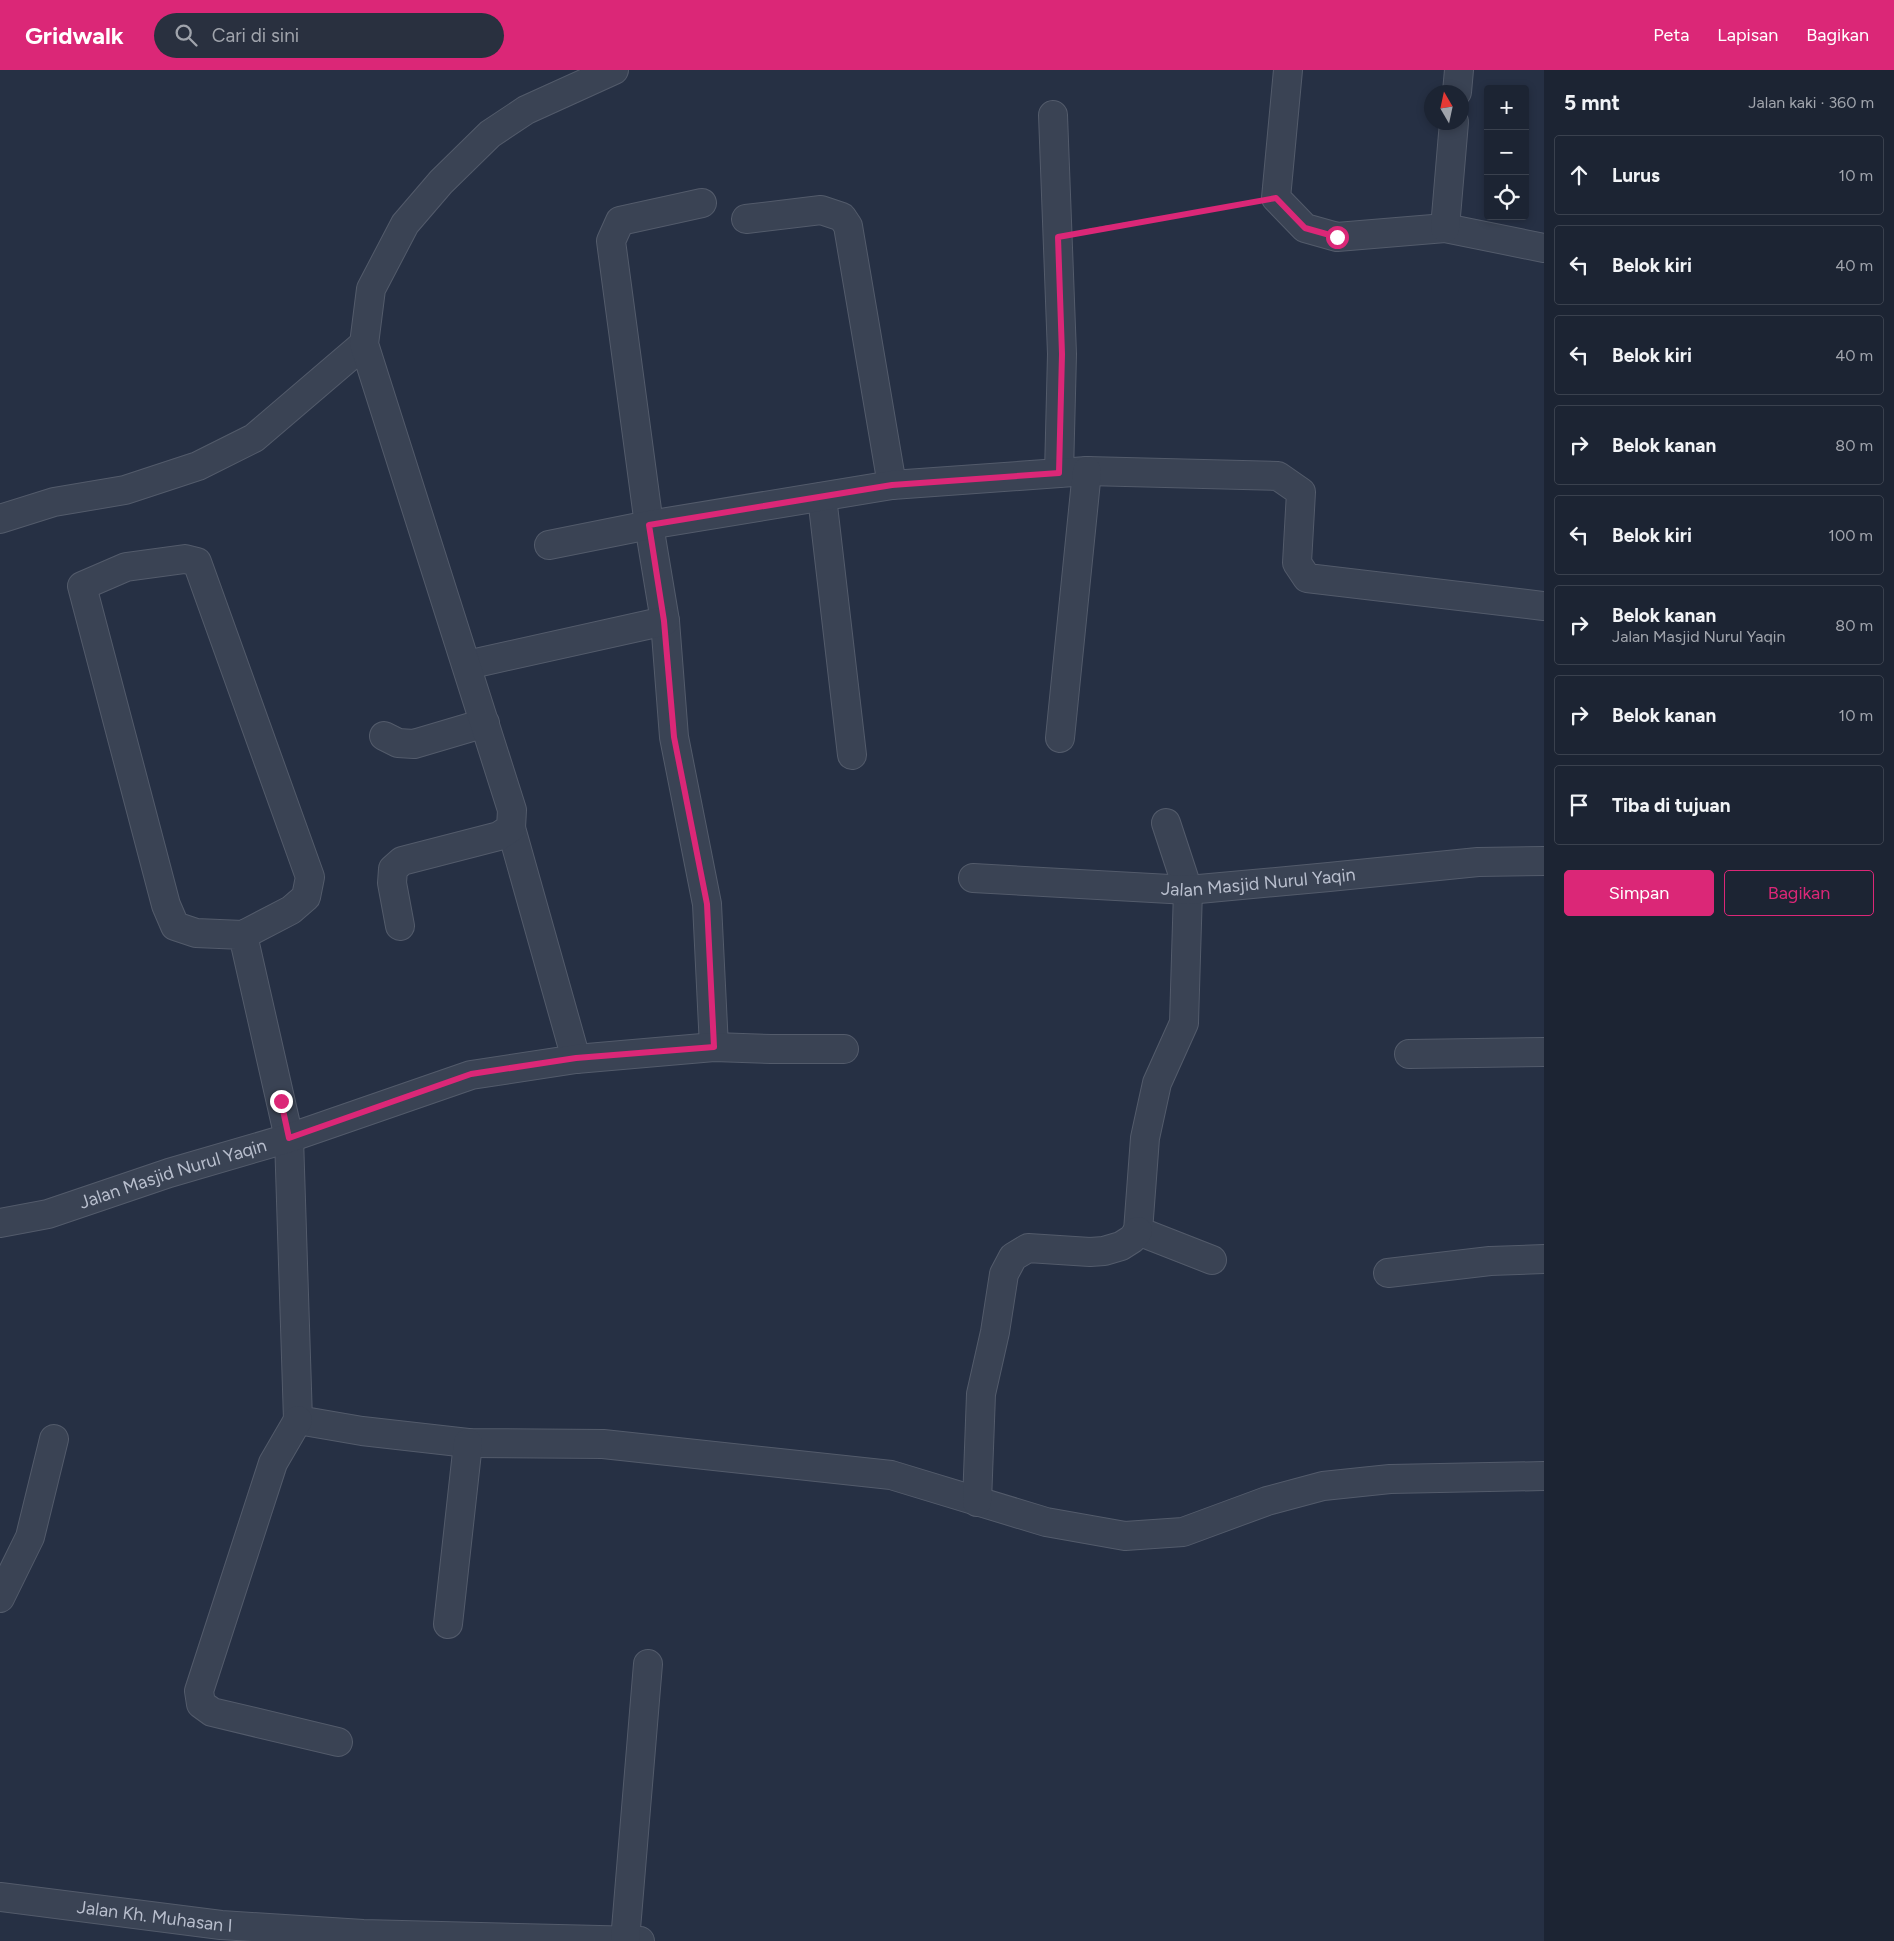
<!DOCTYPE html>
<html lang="id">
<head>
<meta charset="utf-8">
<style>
  :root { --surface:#1c2433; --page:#29303f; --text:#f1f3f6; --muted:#a0a4ac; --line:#3a414e; --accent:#db2777 }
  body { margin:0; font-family:Figtree,sans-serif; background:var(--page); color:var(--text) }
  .controls { position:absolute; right:15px; top:15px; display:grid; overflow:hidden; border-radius:5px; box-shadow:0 2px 8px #0003 }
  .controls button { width:45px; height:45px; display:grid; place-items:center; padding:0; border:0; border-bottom:1px solid var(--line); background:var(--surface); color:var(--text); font:25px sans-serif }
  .compass { position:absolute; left:1424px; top:15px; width:45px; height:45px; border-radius:50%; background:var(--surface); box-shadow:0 2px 8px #0003; rotate:351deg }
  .stop { position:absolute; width:15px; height:15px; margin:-11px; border:4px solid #db2777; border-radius:50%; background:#fff }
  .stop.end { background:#db2777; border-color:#fff; box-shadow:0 1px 5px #0008 }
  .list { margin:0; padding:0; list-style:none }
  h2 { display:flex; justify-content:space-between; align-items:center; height:65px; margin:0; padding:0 20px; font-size:21px }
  h2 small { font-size:16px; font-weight:400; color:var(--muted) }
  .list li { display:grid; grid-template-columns:32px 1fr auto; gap:15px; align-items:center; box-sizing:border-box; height:80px; margin:0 10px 10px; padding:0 10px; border:1px solid var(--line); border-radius:5px }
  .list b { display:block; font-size:19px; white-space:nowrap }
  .list p { margin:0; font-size:16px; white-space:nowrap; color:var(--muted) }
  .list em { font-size:16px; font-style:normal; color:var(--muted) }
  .actions { display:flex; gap:10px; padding:15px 20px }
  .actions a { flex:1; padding:11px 0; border:1px solid var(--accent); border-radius:5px; text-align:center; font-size:18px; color:var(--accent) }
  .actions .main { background:var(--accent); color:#fff }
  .icon { flex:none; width:28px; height:28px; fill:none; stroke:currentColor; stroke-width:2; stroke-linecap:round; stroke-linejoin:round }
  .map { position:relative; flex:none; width:1544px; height:1871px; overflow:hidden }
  header { display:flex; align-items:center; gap:30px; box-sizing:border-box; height:70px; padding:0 25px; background:var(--accent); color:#fff }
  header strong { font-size:24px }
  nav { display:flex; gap:28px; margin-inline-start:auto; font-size:18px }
  .search { width:350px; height:45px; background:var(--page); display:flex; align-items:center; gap:12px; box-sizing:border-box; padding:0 18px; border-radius:28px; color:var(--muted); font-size:19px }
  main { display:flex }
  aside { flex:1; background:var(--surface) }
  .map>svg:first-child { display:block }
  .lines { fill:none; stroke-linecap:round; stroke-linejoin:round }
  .minor-casing { stroke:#535b6b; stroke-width:30 }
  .path { stroke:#465c61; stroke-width:3; stroke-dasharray:4 4; stroke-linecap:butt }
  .minor { stroke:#3a4354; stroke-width:28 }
  .route { stroke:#db2777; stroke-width:6 }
  .labels { text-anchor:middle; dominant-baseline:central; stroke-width:4.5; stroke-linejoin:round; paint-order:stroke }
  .street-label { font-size:18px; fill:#b8becd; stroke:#1f2839 }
</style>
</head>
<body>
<header>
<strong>Gridwalk</strong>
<div class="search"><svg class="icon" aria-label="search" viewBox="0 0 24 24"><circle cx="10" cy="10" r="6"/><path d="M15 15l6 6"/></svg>Cari di sini</div>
<nav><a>Peta</a><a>Lapisan</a><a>Bagikan</a></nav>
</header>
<main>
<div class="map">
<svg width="1544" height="1871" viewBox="0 0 1544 1871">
  <rect width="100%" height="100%" fill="#263044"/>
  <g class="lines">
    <defs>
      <g id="minor">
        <polyline points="1288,0 1276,128 1305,158 1337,167 1445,158 1544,178"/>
        <polyline points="1457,22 1459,0"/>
        <polyline points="1053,45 1062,284 1059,403"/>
        <polyline points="702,133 620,151 611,171 649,455 665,551 674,667 707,834 714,977"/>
        <polyline points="746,149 821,140 842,147 848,156 892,415"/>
        <polyline points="1445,158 1454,52"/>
        <polyline points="822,427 852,685"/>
        <polyline points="0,449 54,432 125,420 198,396 254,368 364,274"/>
        <polyline points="549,475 649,455 892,415 1087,401 1278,406 1301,422 1297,493 1307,508 1544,536"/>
        <polyline points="467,595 665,551"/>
        <polyline points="384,666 398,673 414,674 485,653"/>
        <polyline points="1060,668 1087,401"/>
        <polyline points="1166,753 1188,820 1184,953 1157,1013 1145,1068 1138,1161 1212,1190"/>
        <polyline points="511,758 576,989"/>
        <path id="s1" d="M973,808L1188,820L1329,807L1478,792L1544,791"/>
        <polyline points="400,856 392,813 393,799 402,791 499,766 511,758 512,740 364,274 371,219 405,154 441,112 490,64 526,40 614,0"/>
        <polyline points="243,865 196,863 175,856 166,835 82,516 126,497 185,489 197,492 310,807 306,827 291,840 243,865 289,1068 298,1350 362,1361 468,1373 603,1374 891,1405 1046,1452 1125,1466 1183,1462 1267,1431 1323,1416 1390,1409 1544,1406"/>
        <polyline points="1409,984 1544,982"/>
        <path id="s2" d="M0,1153L48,1144L169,1103L289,1068L471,1005L576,989L714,977L771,979H844"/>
        <polyline points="1388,1203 1490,1191 1544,1189"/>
        <polyline points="298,1350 273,1393 199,1621 201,1634 212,1642 338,1672"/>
        <polyline points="977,1432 981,1324 995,1262 1004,1204 1013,1187 1028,1178 1090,1182 1104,1181 1121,1176 1132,1169 1138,1161"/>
        <polyline points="0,1528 30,1467 54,1369"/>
        <polyline points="448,1554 468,1373"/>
        <path id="s3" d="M0,1827L221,1855L363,1864L640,1871"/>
        <polyline points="625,1871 648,1594"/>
      </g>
    </defs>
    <use href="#minor" class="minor-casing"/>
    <polyline class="path" points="1089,160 1243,134"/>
    <use href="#minor" class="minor"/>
  </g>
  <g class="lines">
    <polyline class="route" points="281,1031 289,1068 471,1004 576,988 714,977 707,834 674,667 664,551 649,455 892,415 1059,403 1062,284 1058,167 1276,128 1305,158 1337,167"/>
  </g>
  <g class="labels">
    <g class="street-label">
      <text stroke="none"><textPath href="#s1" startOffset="286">Jalan Masjid Nurul Yaqin</textPath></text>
      <text stroke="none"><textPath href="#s2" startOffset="180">Jalan Masjid Nurul Yaqin</textPath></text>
      <text stroke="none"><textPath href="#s3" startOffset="156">Jalan Kh. Muhasan I</textPath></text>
    </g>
  </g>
</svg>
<div class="controls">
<button>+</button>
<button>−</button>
<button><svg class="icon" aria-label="locate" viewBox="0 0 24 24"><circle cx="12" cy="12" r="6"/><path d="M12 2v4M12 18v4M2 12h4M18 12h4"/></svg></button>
</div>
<svg class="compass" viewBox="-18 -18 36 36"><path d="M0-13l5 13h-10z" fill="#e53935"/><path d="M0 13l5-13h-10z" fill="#a0a4ac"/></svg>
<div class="stop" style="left:1337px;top:167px"></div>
<div class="stop end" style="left:281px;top:1031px"></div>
</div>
<aside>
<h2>5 mnt<small>Jalan kaki · 360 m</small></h2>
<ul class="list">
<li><svg class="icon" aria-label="ahead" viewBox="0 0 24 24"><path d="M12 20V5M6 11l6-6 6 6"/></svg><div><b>Lurus</b></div><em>10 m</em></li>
<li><svg class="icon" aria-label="left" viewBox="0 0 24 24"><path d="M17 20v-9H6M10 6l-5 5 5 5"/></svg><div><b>Belok kiri</b></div><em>40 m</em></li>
<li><svg class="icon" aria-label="left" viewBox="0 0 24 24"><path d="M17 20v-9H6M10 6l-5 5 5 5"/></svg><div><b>Belok kiri</b></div><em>40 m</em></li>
<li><svg class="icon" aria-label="right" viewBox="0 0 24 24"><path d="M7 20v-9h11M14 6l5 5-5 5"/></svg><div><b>Belok kanan</b></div><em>80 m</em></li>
<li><svg class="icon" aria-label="left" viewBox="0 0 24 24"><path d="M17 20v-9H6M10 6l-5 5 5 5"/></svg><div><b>Belok kiri</b></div><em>100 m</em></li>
<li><svg class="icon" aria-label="right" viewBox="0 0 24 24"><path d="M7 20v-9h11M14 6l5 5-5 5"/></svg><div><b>Belok kanan</b><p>Jalan Masjid Nurul Yaqin</p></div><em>80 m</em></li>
<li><svg class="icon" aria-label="right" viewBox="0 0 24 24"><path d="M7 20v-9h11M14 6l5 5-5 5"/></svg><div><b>Belok kanan</b></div><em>10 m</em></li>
<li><svg class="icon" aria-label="arrive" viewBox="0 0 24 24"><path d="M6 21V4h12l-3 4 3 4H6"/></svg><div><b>Tiba di tujuan</b></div></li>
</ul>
<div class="actions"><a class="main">Simpan</a><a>Bagikan</a></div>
</aside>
</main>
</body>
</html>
